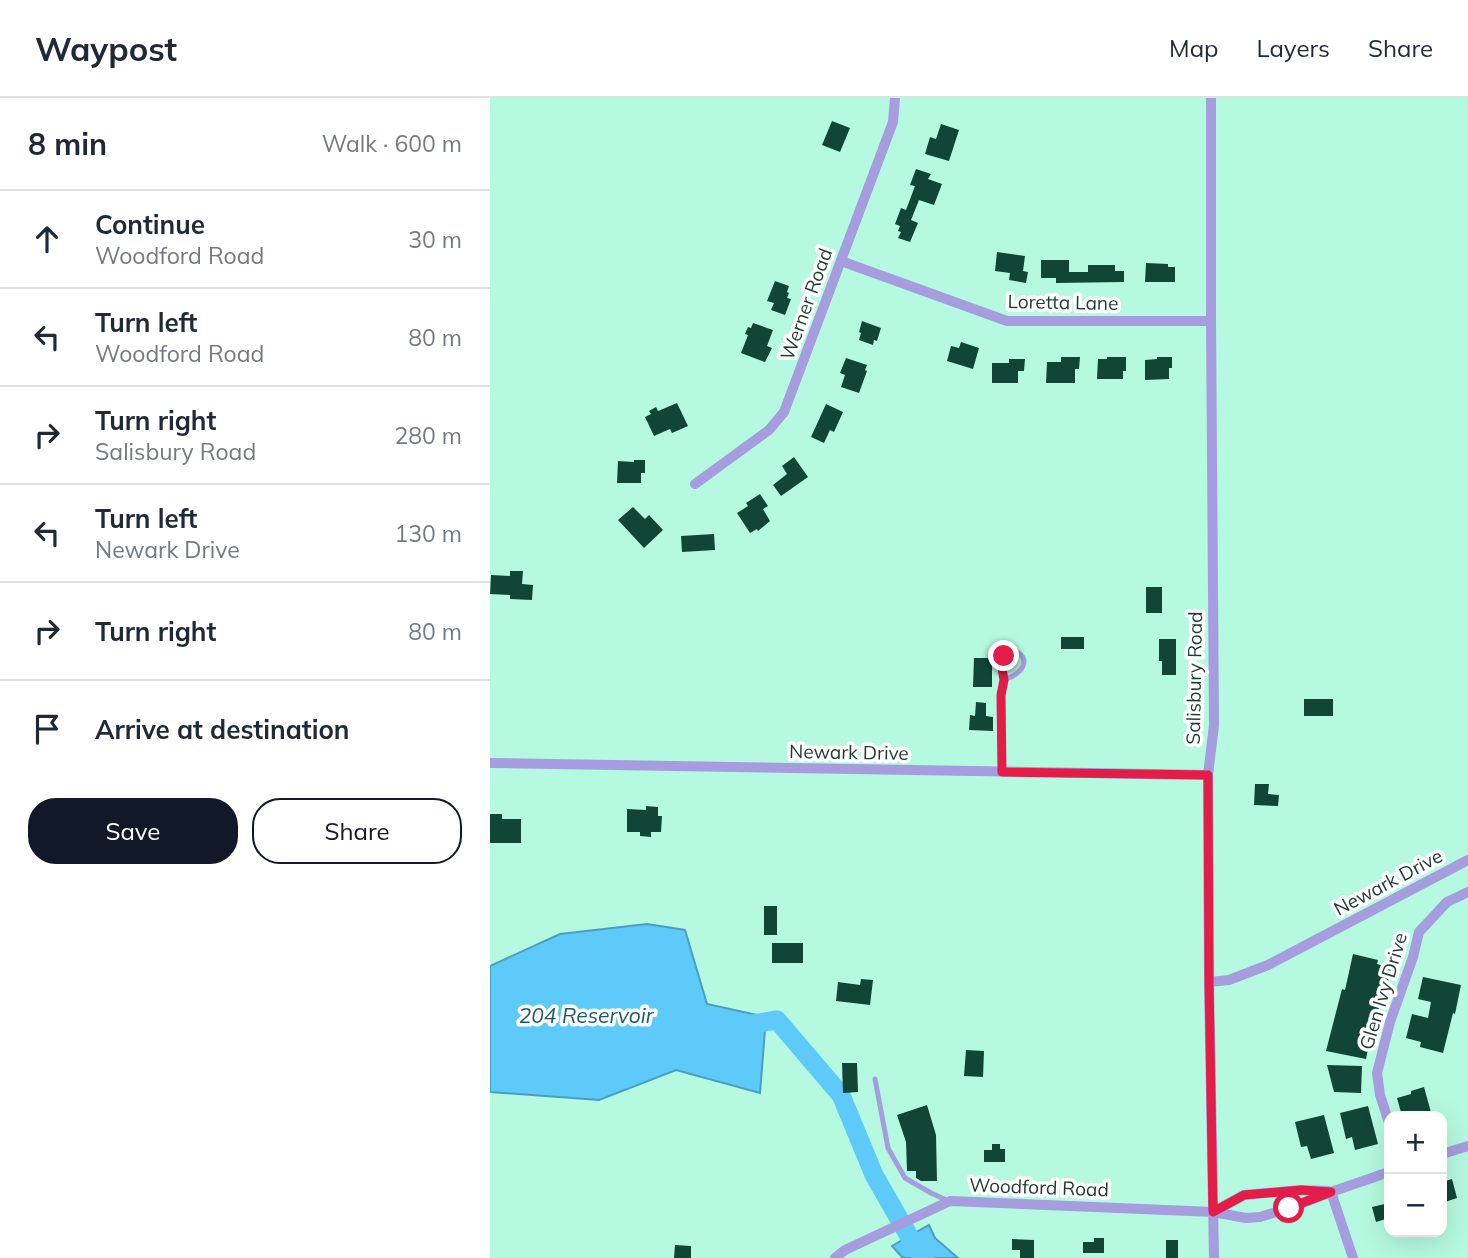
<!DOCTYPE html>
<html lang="en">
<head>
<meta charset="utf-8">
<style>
  :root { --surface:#fff; --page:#f2f2f3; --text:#1f2937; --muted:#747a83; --line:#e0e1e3; --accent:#111827 }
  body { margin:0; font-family:Mulish,sans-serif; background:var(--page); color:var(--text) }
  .controls { position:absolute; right:21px; bottom:21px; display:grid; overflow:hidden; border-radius:14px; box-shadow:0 7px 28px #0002 }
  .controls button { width:63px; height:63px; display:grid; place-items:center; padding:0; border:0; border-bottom:2px solid var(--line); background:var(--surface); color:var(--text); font:35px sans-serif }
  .stop { position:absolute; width:21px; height:21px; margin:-16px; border:5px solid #e11d48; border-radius:50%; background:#fff }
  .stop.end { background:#e11d48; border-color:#fff; box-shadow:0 2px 7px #0008 }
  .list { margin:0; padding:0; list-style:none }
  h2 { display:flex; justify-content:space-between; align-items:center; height:91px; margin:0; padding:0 28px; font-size:30px }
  h2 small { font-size:23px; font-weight:400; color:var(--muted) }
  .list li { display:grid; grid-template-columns:46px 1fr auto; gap:21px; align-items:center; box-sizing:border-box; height:98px; padding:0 28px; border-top:2px solid var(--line) }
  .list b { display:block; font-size:26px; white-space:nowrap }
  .list p { margin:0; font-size:23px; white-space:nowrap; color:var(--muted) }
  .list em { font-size:23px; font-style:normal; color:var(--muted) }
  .actions { display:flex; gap:14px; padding:21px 28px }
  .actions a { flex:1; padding:16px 0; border:2px solid var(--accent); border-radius:28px; text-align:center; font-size:24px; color:var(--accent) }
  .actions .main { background:var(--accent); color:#fff }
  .icon { flex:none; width:38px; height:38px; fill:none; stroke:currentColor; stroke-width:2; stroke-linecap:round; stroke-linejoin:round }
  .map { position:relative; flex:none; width:978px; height:1160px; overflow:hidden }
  header { display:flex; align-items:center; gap:42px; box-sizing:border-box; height:98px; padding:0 35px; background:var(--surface); border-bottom:2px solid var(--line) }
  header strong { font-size:33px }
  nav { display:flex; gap:38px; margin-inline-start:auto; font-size:24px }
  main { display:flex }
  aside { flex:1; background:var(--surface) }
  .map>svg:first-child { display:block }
  .water { fill:#5dcafa; stroke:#4a9fbe; stroke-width:2 }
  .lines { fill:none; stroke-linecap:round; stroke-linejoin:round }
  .river { stroke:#5dcafa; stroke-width:19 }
  .building { fill:#114637 }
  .service { stroke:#a69ddf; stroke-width:5 }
  .minor { stroke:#a69ddf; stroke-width:10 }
  .route { stroke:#e11d48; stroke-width:9 }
  .labels { text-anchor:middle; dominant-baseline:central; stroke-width:7; stroke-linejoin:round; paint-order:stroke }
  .street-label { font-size:19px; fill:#1f3b31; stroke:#fff }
  .water-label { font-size:21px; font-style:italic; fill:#1c5770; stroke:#fff }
</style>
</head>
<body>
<header>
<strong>Waypost</strong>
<nav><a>Map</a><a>Layers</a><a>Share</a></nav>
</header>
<main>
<aside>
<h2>8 min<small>Walk · 600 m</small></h2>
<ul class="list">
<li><svg class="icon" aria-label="ahead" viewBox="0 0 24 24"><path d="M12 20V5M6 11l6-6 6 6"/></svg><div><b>Continue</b><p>Woodford Road</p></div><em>30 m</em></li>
<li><svg class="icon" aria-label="left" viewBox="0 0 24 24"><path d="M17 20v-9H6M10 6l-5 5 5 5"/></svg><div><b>Turn left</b><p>Woodford Road</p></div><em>80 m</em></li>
<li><svg class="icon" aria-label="right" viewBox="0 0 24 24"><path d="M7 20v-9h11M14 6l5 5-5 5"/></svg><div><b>Turn right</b><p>Salisbury Road</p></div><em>280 m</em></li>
<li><svg class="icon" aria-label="left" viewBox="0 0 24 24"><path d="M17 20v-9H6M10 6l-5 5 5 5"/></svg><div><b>Turn left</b><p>Newark Drive</p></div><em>130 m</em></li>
<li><svg class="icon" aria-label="right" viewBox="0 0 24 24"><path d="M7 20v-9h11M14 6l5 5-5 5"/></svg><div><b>Turn right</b></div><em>80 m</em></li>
<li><svg class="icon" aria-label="arrive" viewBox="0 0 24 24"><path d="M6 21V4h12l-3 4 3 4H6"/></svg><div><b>Arrive at destination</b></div></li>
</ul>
<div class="actions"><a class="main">Save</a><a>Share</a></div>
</aside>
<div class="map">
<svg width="978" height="1160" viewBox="0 0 978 1160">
  <rect width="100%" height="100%" fill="#b5f9e0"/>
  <g class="water">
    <polygon points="157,826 195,832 217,906 276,919 270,995 186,972 109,1002 0,994 0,868 70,836"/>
    <polygon points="439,1127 445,1140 468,1160 416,1160 412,1159 402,1148"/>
  </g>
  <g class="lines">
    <polyline class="river" points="250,928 287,922 351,997 384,1077 427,1152 434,1160"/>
  </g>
  <g class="building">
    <polygon points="342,23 360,30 350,54 332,47"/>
    <polygon points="451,26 469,32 459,63 435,56 440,39 446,41"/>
    <polygon points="426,71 441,76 438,81 452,86 444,107 429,102 421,122 428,125 420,144 408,140 411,134 408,133 410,128 405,126 411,110 416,112 425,88 420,87"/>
    <polygon points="507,154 535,158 533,173 538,174 536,185 519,182 520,175 505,173"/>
    <polygon points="551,162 579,162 579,174 598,174 598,167 625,167 625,173 634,173 634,184 566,185 566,180 551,180"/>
    <polygon points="656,165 678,166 678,169 685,169 685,184 655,184"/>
    <polygon points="285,183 299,188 297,194 299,195 297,200 301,201 295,217 281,212 284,205 277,203"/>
    <polygon points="372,223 391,230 387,243 384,242 383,247 369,242 371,235 369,234"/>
    <polygon points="263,225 283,232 277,248 282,250 275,264 251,255 258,237 255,236 258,229 261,230"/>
    <polygon points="471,244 489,250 483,271 457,263 461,248 469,250"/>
    <polygon points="571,259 590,259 589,271 585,271 585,285 556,285 557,264 571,264"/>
    <polygon points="617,259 636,259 636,273 633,273 633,281 607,281 608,261 617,261"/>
    <polygon points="667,259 682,259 682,270 679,270 679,281 655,282 655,262 667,261"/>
    <polygon points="356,260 377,267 375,272 377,273 369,295 351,289 355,277 350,275"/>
    <polygon points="519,261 535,261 534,273 528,273 528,285 502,285 502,265 519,265"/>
    <polygon points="187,305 198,328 182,335 180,331 164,338 155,319 161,316 159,313 166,309 168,313"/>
    <polygon points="336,306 353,314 344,334 340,332 334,345 321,339"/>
    <polygon points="304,359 318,379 291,398 283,387 297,376 292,368"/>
    <polygon points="144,362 155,362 155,375 151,375 151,385 127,385 128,363 144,364"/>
    <polygon points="270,396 278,408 273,411 280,423 268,433 267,431 260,435 247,415 258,408 256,405"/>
    <polygon points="143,409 155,421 159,417 173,432 154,450 128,422"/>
    <polygon points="224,436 225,452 192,454 191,438"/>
    <polygon points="20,473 33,473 32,486 43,487 42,502 20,501 20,497 0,496 1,477 20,478"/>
    <rect x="656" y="489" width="16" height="26"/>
    <rect x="571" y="539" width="23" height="12"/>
    <polygon points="669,541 686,541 686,577 672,577 672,563 669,563"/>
    <polygon points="484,560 502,560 502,589 483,589"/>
    <rect x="814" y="601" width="29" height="17"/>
    <polygon points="486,604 496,605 496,618 503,619 503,633 479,632 480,617 485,618"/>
    <polygon points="765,686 779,686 778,696 789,697 788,708 764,707"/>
    <polygon points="156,708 168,709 168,718 172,718 171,734 161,734 161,739 150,738 150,734 137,734 137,711 156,712"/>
    <polygon points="0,716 12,716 12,721 31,721 31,745 0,745"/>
    <rect x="274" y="808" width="13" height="29"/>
    <rect x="282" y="845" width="31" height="20"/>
    <polygon points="863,856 888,862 887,866 901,870 896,893 893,893 885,927 883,927 876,961 836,953 852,891 855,892"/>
    <polygon points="933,879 971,887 965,916 963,915 953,955 930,949 931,944 916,940 922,916 938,920 941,904 928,901"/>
    <polygon points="371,881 383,882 380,907 346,903 348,884 370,887"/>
    <polygon points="476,952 494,953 493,979 474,978"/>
    <polygon points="352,965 367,965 368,994 353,995"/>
    <polygon points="837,967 872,968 871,995 844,994"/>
    <polygon points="934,989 942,1018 912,1018 907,1000 921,996 921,993"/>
    <polygon points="437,1007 446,1037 447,1083 431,1083 426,1080 426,1073 417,1073 416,1044 407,1017"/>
    <polygon points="878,1008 888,1046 865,1052 862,1039 856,1041 850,1015"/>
    <polygon points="834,1017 844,1055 821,1061 817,1048 811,1049 805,1024"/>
    <polygon points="502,1046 510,1046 510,1051 515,1051 515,1064 494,1064 494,1052 502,1052"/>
    <polygon points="962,1081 967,1100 952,1105 952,1084"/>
    <polygon points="899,1105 899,1120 886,1124 882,1109"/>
    <polygon points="604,1140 614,1140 614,1155 593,1155 593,1144 604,1144"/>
    <polygon points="522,1141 544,1142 544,1160 530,1160 530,1152 522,1152"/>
    <rect x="676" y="1142" width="12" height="18"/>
    <polygon points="185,1147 201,1148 201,1160 184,1160"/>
  </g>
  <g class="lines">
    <g class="service">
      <path d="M512,674L511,597L514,582C558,566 516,536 511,565C510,570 512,577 514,582"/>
      <polyline points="385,981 398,1050 415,1080 441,1095 459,1103"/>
    </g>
    <g class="minor">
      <polyline points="721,0 721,223 724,627 718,677 719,884 724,1160"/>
      <polyline points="351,163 517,223 721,223"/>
      <polyline points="205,386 279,332 294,314 403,24 405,0"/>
      <polyline points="0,665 718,677"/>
      <polyline points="719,884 739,882 778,867 978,762"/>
      <polyline points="899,1025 890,997 887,975 900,924 923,859 929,834 957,804 978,794"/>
      <polyline points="952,1056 978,1048"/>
      <polyline points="841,1094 863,1160"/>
      <polyline points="723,1114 754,1097 811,1092 838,1093"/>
      <polyline points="345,1160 355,1152 460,1103 723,1114 756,1120 770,1119 799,1110 841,1094 899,1074"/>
    </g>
  </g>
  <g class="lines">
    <polyline class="route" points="514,558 511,564 514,582 511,597 512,674 718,677 719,884 723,1114 754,1097 811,1092 841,1094 799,1110"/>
  </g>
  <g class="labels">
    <g class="street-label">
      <text transform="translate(573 204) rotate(1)">Loretta Lane</text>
      <text transform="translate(316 206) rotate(-70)">Werner Road</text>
      <text transform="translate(704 580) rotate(-89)">Salisbury Road</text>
      <text transform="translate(359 654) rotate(1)">Newark Drive</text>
      <text transform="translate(898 784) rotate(-28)">Newark Drive</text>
      <text transform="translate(893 893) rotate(-73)">Glen Ivy Drive</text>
      <text transform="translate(549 1089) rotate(2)">Woodford Road</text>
    </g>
    <g class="water-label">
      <text x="96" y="917">204 Reservoir</text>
    </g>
  </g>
</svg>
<div class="controls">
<button>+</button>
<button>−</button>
</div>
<div class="stop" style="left:799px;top:1110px"></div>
<div class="stop end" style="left:514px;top:558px"></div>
</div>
</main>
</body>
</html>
